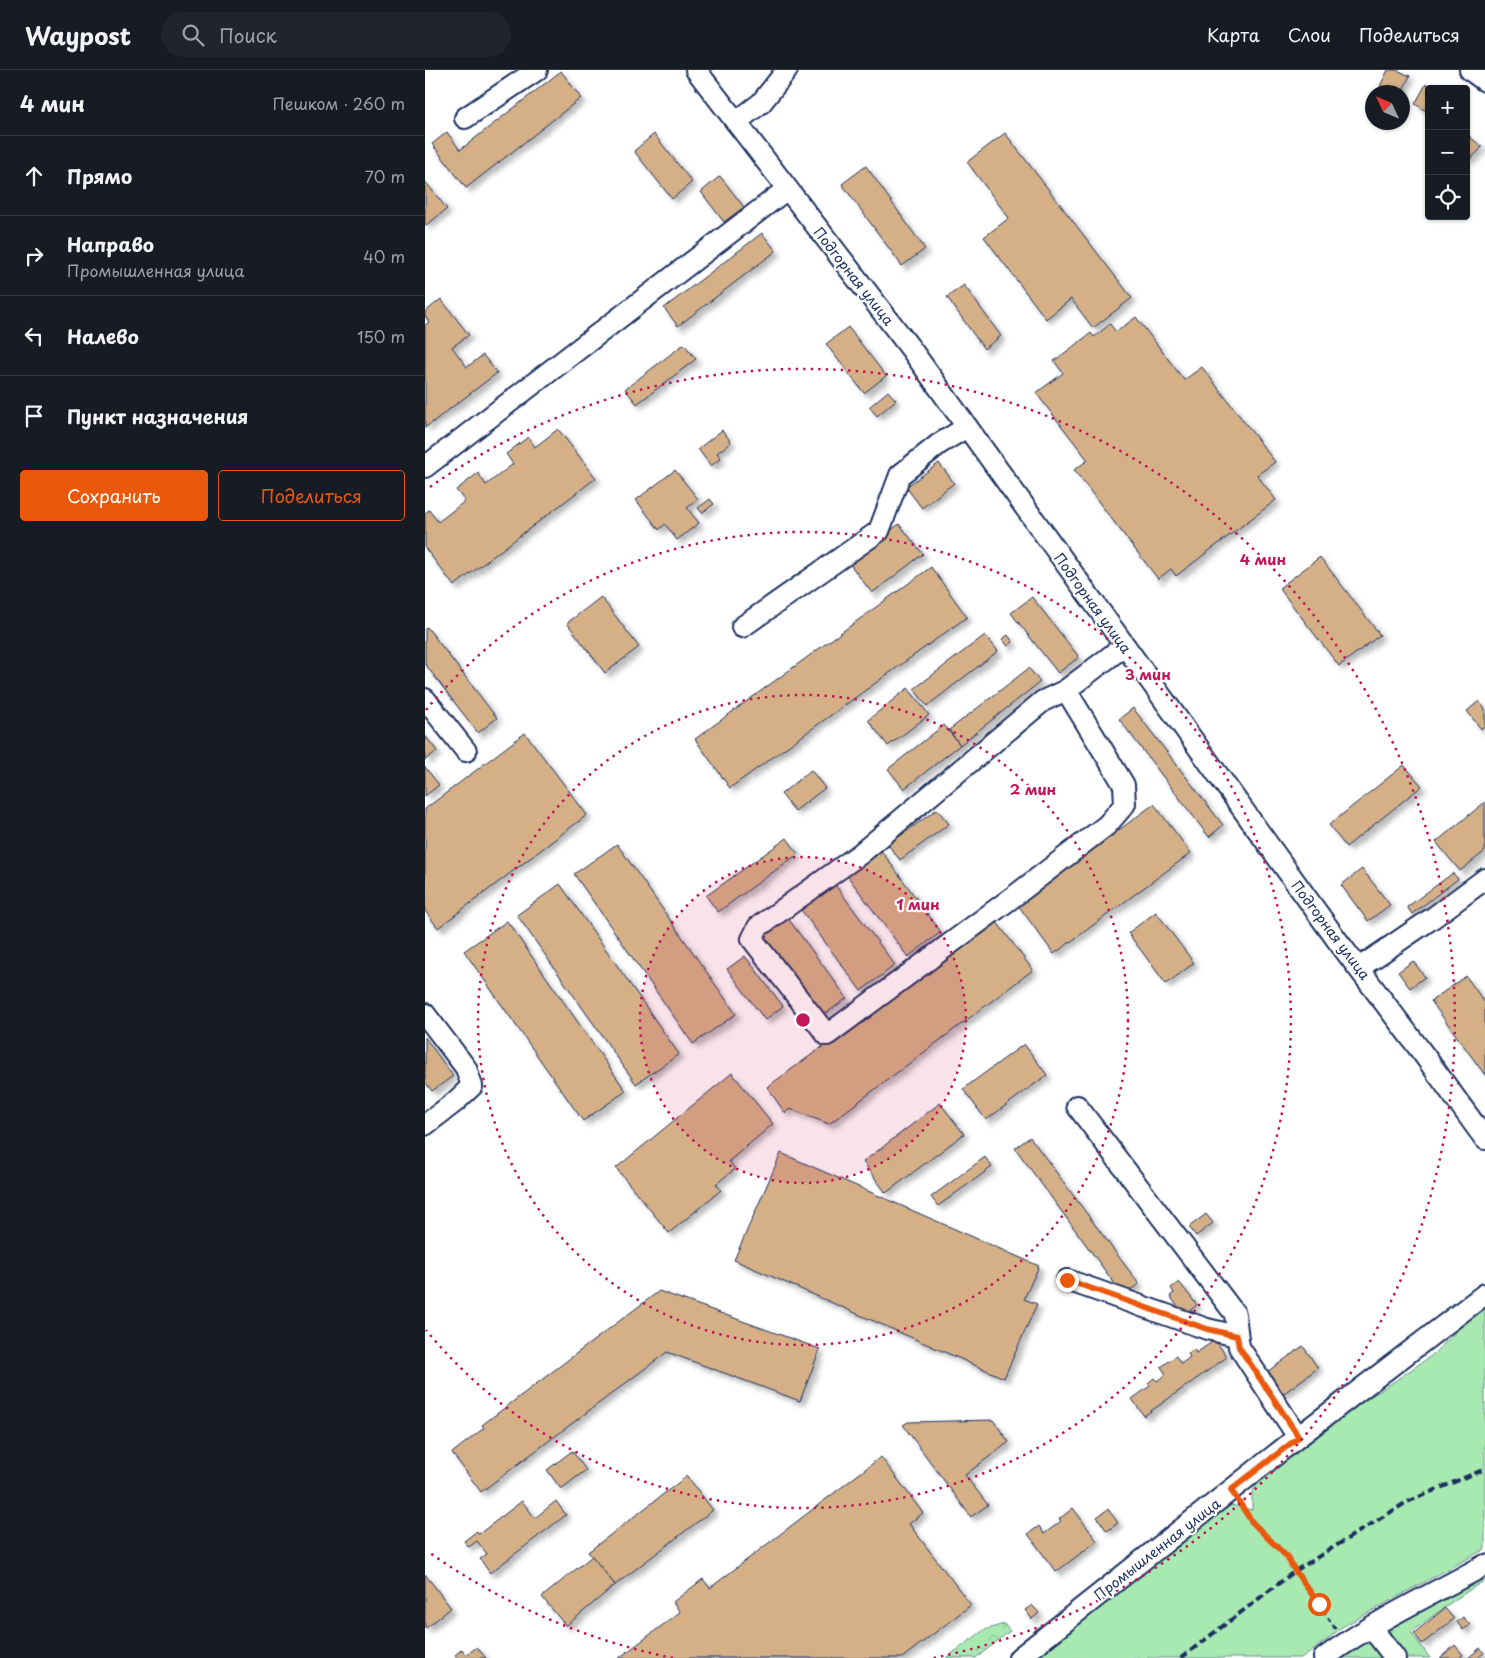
<!DOCTYPE html>
<html lang="ru">
<head>
<meta charset="utf-8">
<style>
  :root { --surface:#171b24; --page:#20242c; --text:#f1f3f6; --muted:#9ea1a6; --line:#363941; --accent:#ea580c }
  body { margin:0; font-family:"Playpen Sans",sans-serif; background:var(--page); color:var(--text) }
  .controls { position:absolute; right:15px; top:15px; display:grid; overflow:hidden; border-radius:5px; box-shadow:0 1px 4px #0004 }
  .controls button { width:45px; height:45px; display:grid; place-items:center; padding:0; border:0; border-bottom:1px solid var(--line); background:var(--surface); color:var(--text); font:25px sans-serif }
  .compass { position:absolute; left:940px; top:15px; width:45px; height:45px; border-radius:50%; background:var(--surface); box-shadow:0 1px 4px #0004; rotate:314deg }
  .stop { position:absolute; width:15px; height:15px; margin:-11px; border:4px solid #ea580c; border-radius:50%; background:#fff }
  .stop.end { background:#ea580c; border-color:#fff; box-shadow:0 1px 5px #0008 }
  .list { margin:0; padding:0; list-style:none }
  h2 { display:flex; justify-content:space-between; align-items:center; height:65px; margin:0; padding:0 20px; font-size:21px }
  h2 small { font-size:16px; font-weight:400; color:var(--muted) }
  .list li { display:grid; grid-template-columns:32px 1fr auto; gap:15px; align-items:center; box-sizing:border-box; height:80px; padding:0 20px; border-top:1px solid var(--line) }
  .list b { display:block; font-size:19px; white-space:nowrap }
  .list p { margin:0; font-size:16px; white-space:nowrap; color:var(--muted) }
  .list em { font-size:16px; font-style:normal; color:var(--muted) }
  .actions { display:flex; gap:10px; padding:15px 20px }
  .actions a { flex:1; padding:11px 0; border:1px solid var(--accent); border-radius:5px; text-align:center; font-size:18px; color:var(--accent) }
  .actions .main { background:var(--accent); color:#fff }
  .icon { flex:none; width:28px; height:28px; fill:none; stroke:currentColor; stroke-width:2; stroke-linecap:round; stroke-linejoin:round }
  .map { position:relative; flex:none; width:1060px; height:1588px; overflow:hidden }
  header { display:flex; align-items:center; gap:30px; box-sizing:border-box; height:70px; padding:0 25px; background:var(--surface); border-bottom:1px solid var(--line) }
  header strong { font-size:24px }
  nav { display:flex; gap:28px; margin-inline-start:auto; font-size:18px }
  .search { width:350px; height:45px; background:var(--page); display:flex; align-items:center; gap:12px; box-sizing:border-box; padding:0 18px; border-radius:28px; color:var(--muted); font-size:19px }
  main { display:flex }
  aside { flex:1; background:var(--surface) }
  .map>svg:first-child { display:block }
  .green { fill:#a8e9b2; stroke:#628c88 }
  .forest { fill:url(#forest-crowns); stroke:#628c88 }
  .building { fill:#d5b087; stroke:#1b2f5e; filter:url(#shadow) }
  .lines { fill:none; stroke-linecap:round; stroke-linejoin:round }
  .minor-casing { stroke:#1b2f5e; stroke-width:24 }
  .path { stroke:#1b2f5e; stroke-width:2.5; stroke-dasharray:5 4; stroke-linecap:butt }
  .minor { stroke:#fff; stroke-width:20 }
  .rail { stroke:#1b2f5e; stroke-width:4; stroke-dasharray:8 4; stroke-linecap:butt }
  .route { stroke:#ea580c; stroke-width:6 }
  .ring { fill:none; stroke:#c2185b; stroke-width:2.5; stroke-dasharray:2.5 5 }
  .labels { text-anchor:middle; dominant-baseline:central; stroke-width:4.5; stroke-linejoin:round; paint-order:stroke }
  .street-label { font-size:14px; fill:#1b2f5e; stroke:#fff }
  .centre { fill:#c2185b; stroke:#fff; stroke-width:2.5 }
  .ring-label { font-size:15px; text-anchor:middle; font-weight:bold; fill:#c2185b; stroke:#fff; stroke-width:4.5; stroke-linejoin:round; paint-order:stroke }
</style>
</head>
<body>
<header>
<strong>Waypost</strong>
<div class="search"><svg class="icon" aria-label="search" viewBox="0 0 24 24"><circle cx="10" cy="10" r="6"/><path d="M15 15l6 6"/></svg>Поиск</div>
<nav><a>Карта</a><a>Слои</a><a>Поделиться</a></nav>
</header>
<main>
<aside>
<h2>4 мин<small>Пешком · 260 m</small></h2>
<ul class="list">
<li><svg class="icon" aria-label="ahead" viewBox="0 0 24 24"><path d="M12 20V5M6 11l6-6 6 6"/></svg><div><b>Прямо</b></div><em>70 m</em></li>
<li><svg class="icon" aria-label="right" viewBox="0 0 24 24"><path d="M7 20v-9h11M14 6l5 5-5 5"/></svg><div><b>Направо</b><p>Промышленная улица</p></div><em>40 m</em></li>
<li><svg class="icon" aria-label="left" viewBox="0 0 24 24"><path d="M17 20v-9H6M10 6l-5 5 5 5"/></svg><div><b>Налево</b></div><em>150 m</em></li>
<li><svg class="icon" aria-label="arrive" viewBox="0 0 24 24"><path d="M6 21V4h12l-3 4 3 4H6"/></svg><div><b>Пункт назначения</b></div></li>
</ul>
<div class="actions"><a class="main">Сохранить</a><a>Поделиться</a></div>
</aside>
<div class="map">
<svg width="1060" height="1588" viewBox="0 0 1060 1588">
  <defs>
    <pattern id="forest-crowns" width="20" height="18" patternUnits="userSpaceOnUse" patternTransform="scale(1.25)"><rect width="20" height="18" fill="#a8e9b2"/><path d="M2 6a3 3 0 1 1 6 0M12 15a3 3 0 1 1 6 0" fill="none" stroke="#90c89c"/></pattern>
    <filter id="shadow"><feDropShadow dx="4.5" dy="4.5" stdDeviation="2.5" flood-color="#0004"/></filter>
  </defs>
  <rect width="100%" height="100%" fill="#fff"/>
  <filter id="ink" filterUnits="userSpaceOnUse"><feTurbulence type="fractalNoise" baseFrequency=".02" numOctaves="2"/><feDisplacementMap in="SourceGraphic" scale="10" xChannelSelector="R" yChannelSelector="G"/><feConvolveMatrix kernelMatrix="1 2 1 2 8 2 1 2 1" color-interpolation-filters="sRGB"/></filter>
  <g filter="url(#ink)">
    <g class="green">
      <polygon points="1060,1236 1060,1479 917,1557 903,1569 876,1588 606,1588 762,1466 806,1435 827,1440 827,1423 839,1403 857,1387 908,1355 924,1339 958,1319 1006,1286 1045,1248"/>
      <polygon points="1060,1502 1060,1510 1031,1529 986,1562 1005,1588 978,1588 965,1569 966,1556"/>
      <polygon points="940,1572 955,1580 962,1588 911,1588"/>
    </g>
    <polygon class="forest" points="579,1554 585,1561 551,1588 521,1588 559,1560"/>
    <g class="building">
      <polygon points="963,0 972,0 985,6 977,22 968,22 955,16"/>
      <polygon points="136,1 156,28 41,118 7,74 22,62 35,80"/>
      <polygon points="1001,14 1009,19 1004,19 1003,42 990,34"/>
      <polygon points="580,63 707,228 668,258 646,229 621,249 559,167 584,148 542,92"/>
      <polygon points="229,64 267,112 247,129 209,81"/>
      <polygon points="1044,66 1057,77 1045,90 1041,87 1041,69"/>
      <polygon points="441,96 500,179 477,196 417,114"/>
      <polygon points="295,106 319,137 299,152 276,122"/>
      <polygon points="0,111 22,139 0,156"/>
      <polygon points="337,163 351,181 253,256 239,238"/>
      <polygon points="539,215 576,266 559,279 522,227"/>
      <polygon points="16,229 44,265 27,277 42,297 58,285 72,303 0,358 0,255 4,252 0,246 0,242"/>
      <polygon points="711,247 759,310 777,297 850,392 832,405 851,430 751,506 746,499 733,509 649,400 663,390 611,323 638,303 629,291 666,263 669,267 685,254 691,262"/>
      <polygon points="423,257 461,306 439,323 401,274"/>
      <polygon points="259,274 271,289 212,334 200,319"/>
      <polygon points="463,321 471,330 452,346 444,337"/>
      <polygon points="133,359 171,408 29,516 0,478 0,443 4,440 13,452 40,431 31,420 53,403 61,415 88,394 81,384 103,367 110,377"/>
      <polygon points="297,360 306,372 292,383 296,388 286,396 273,379"/>
      <polygon points="514,393 529,413 497,438 481,417"/>
      <polygon points="250,400 273,429 262,438 274,453 252,470 240,454 234,460 211,430"/>
      <polygon points="285,429 289,434 277,443 273,438"/>
      <polygon points="474,454 498,484 447,523 424,493"/>
      <polygon points="895,487 955,565 914,596 854,518"/>
      <polygon points="506,497 542,547 305,718 270,669"/>
      <polygon points="176,527 214,577 180,603 142,553"/>
      <polygon points="607,527 654,587 633,603 586,543"/>
      <polygon points="2,557 72,648 53,663 0,594 0,559"/>
      <polygon points="560,565 573,581 502,636 489,619"/>
      <polygon points="583,565 588,572 583,576 577,569"/>
      <polygon points="604,598 615,612 535,675 524,660"/>
      <polygon points="483,618 504,645 463,676 443,650"/>
      <polygon points="1054,631 1060,639 1060,655 1056,659 1042,641"/>
      <polygon points="708,638 798,755 784,767 694,649"/>
      <polygon points="519,655 535,675 479,719 463,699"/>
      <polygon points="100,663 162,745 13,858 0,841 0,739"/>
      <polygon points="0,665 12,681 0,690"/>
      <polygon points="979,695 997,716 921,777 904,755"/>
      <polygon points="0,697 14,715 0,726"/>
      <polygon points="386,700 400,718 370,741 356,724"/>
      <polygon points="1060,732 1060,781 1035,801 1011,772"/>
      <polygon points="729,734 766,783 629,884 593,835"/>
      <polygon points="512,739 524,754 475,790 463,775"/>
      <polygon points="362,768 373,784 293,842 281,826"/>
      <polygon points="192,774 311,944 268,974 149,804"/>
      <polygon points="455,779 516,862 483,887 421,804"/>
      <polygon points="937,799 965,835 943,851 916,815"/>
      <polygon points="1028,803 1033,809 987,844 982,837"/>
      <polygon points="408,812 470,895 436,921 374,837"/>
      <polygon points="135,814 254,984 211,1014 92,845"/>
      <polygon points="731,842 769,893 741,914 703,863"/>
      <polygon points="362,847 422,928 387,954 328,872"/>
      <polygon points="82,851 201,1021 158,1051 39,881"/>
      <polygon points="571,851 608,900 404,1054 365,1039 360,1043 342,1017"/>
      <polygon points="320,886 358,936 340,950 302,899"/>
      <polygon points="988,891 1000,907 985,918 973,902"/>
      <polygon points="1041,906 1060,933 1060,1005 1006,931"/>
      <polygon points="0,967 28,1006 7,1021 0,1012"/>
      <polygon points="599,974 622,1005 561,1050 538,1019"/>
      <polygon points="307,1003 348,1054 304,1091 310,1099 291,1114 296,1120 244,1163 191,1098"/>
      <polygon points="515,1033 539,1064 461,1123 438,1092"/>
      <polygon points="605,1067 714,1214 698,1225 590,1078"/>
      <polygon points="356,1083 614,1196 599,1229 612,1234 579,1308 309,1190"/>
      <polygon points="560,1087 567,1097 513,1136 506,1127"/>
      <polygon points="781,1144 788,1153 771,1166 764,1157"/>
      <polygon points="754,1212 772,1235 759,1245 745,1226 749,1223 746,1218"/>
      <polygon points="234,1221 395,1279 375,1331 242,1282 56,1422 27,1383 59,1358 57,1355"/>
      <polygon points="790,1270 802,1287 719,1346 707,1329 725,1316 723,1313 729,1308 732,1311 741,1304 736,1297 751,1286 756,1294 765,1287 763,1284 769,1279 771,1283"/>
      <polygon points="878,1276 893,1298 858,1324 842,1302"/>
      <polygon points="568,1350 584,1372 540,1405 563,1435 546,1447 478,1355 483,1352"/>
      <polygon points="147,1381 161,1400 136,1419 122,1400"/>
      <polygon points="456,1387 498,1443 484,1454 546,1535 477,1588 194,1588 255,1542 248,1532 278,1509 285,1518"/>
      <polygon points="262,1406 288,1440 190,1515 163,1482"/>
      <polygon points="97,1431 110,1448 131,1431 141,1445 65,1503 55,1489 62,1484 52,1471 44,1477 39,1471 52,1461 54,1464"/>
      <polygon points="648,1438 672,1471 631,1502 603,1464 614,1456 619,1464 636,1451 634,1449"/>
      <polygon points="683,1439 693,1453 682,1461 672,1447"/>
      <polygon points="167,1486 190,1515 141,1556 117,1527"/>
      <polygon points="0,1504 26,1538 0,1559"/>
      <polygon points="607,1535 614,1543 607,1549 600,1540"/>
      <polygon points="1020,1538 1029,1549 997,1574 989,1563"/>
      <polygon points="1038,1547 1045,1555 1038,1560 1032,1552"/>
      <polygon points="1030,1575 1038,1585 1034,1588 1015,1588"/>
      <polygon points="52,1577 61,1588 32,1588 30,1585 37,1579 41,1585"/>
      <polygon points="1055,1578 1059,1583 1053,1588 1043,1588"/>
    </g>
    <g class="lines">
      <defs>
        <g id="minor">
          <polyline points="271,0 486,279 912,870 999,985 1060,1069"/>
          <polyline points="1045,0 1060,11"/>
          <polyline points="40,48 112,0"/>
          <polyline points="311,52 336,33 362,0"/>
          <polyline points="0,397 362,119"/>
          <polyline points="317,557 454,461 475,405 514,374 542,357"/>
          <polyline points="641,620 699,715 700,734 682,755 592,824 402,965 327,869 333,857 435,784 618,631 641,620 699,576"/>
          <polyline points="0,629 41,681"/>
          <polyline points="934,898 1009,847 1060,809"/>
          <polyline points="0,944 41,998 47,1016 30,1032 0,1055"/>
          <polyline points="652,1036 810,1244 814,1277 873,1367"/>
          <polyline points="642,1210 782,1259 812,1266"/>
          <polyline points="946,1557 970,1588"/>
          <polyline points="594,1588 873,1367 1060,1224"/>
          <path d="M899,1588C949,1551 1006,1525 1060,1495"/>
        </g>
      </defs>
      <use href="#minor" class="minor-casing"/>
      <polyline class="path" points="815,1434 827,1452 862,1487 870,1501 894,1534 911,1560"/>
      <use href="#minor" class="minor"/>
      <polyline class="rail" points="756,1588 870,1501 982,1432 1060,1399"/>
    </g>
  </g>
  <g class="lines" filter="url(#ink)">
    <polyline class="route" points="642,1210 782,1259 812,1266 814,1277 874,1367 806,1420 827,1452 862,1487 870,1501 894,1534"/>
  </g>
  <circle cx="378" cy="950" r="163" fill="#c2185b" fill-opacity=".12"/>
  <g class="ring">
    <circle cx="378" cy="950" r="163"/>
    <circle cx="378" cy="950" r="325"/>
    <path d="M1 640A488 488 0 1 1 1 1260"/>
    <path d="M248 1588A651 651 0 0 1 5 1483M5 417A651 651 0 1 1 508 1588"/>
  </g>
  <g class="labels">
    <g class="street-label">
      <text transform="translate(429 206) rotate(52)">Подгорная улица</text>
      <text transform="translate(668 533) rotate(54)">Подгорная улица</text>
      <text transform="translate(906 860) rotate(53)">Подгорная улица</text>
      <text transform="translate(732 1479) rotate(-38)">Промышленная улица</text>
    </g>
  </g>
  <circle cx="378" cy="950" r="8" class="centre"/>
  <g class="ring-label">
    <text x="838" y="495">4 мин</text>
    <text x="723" y="610">3 мин</text>
    <text x="608" y="725">2 мин</text>
    <text x="493" y="840">1 мин</text>
  </g>
</svg>
<div class="controls">
<button>+</button>
<button>−</button>
<button><svg class="icon" aria-label="locate" viewBox="0 0 24 24"><circle cx="12" cy="12" r="6"/><path d="M12 2v4M12 18v4M2 12h4M18 12h4"/></svg></button>
</div>
<svg class="compass" viewBox="-18 -18 36 36"><path d="M0-13l5 13h-10z" fill="#e53935"/><path d="M0 13l5-13h-10z" fill="#9ea1a6"/></svg>
<div class="stop" style="left:894px;top:1534px"></div>
<div class="stop end" style="left:642px;top:1210px"></div>
</div>
</main>
</body>
</html>
